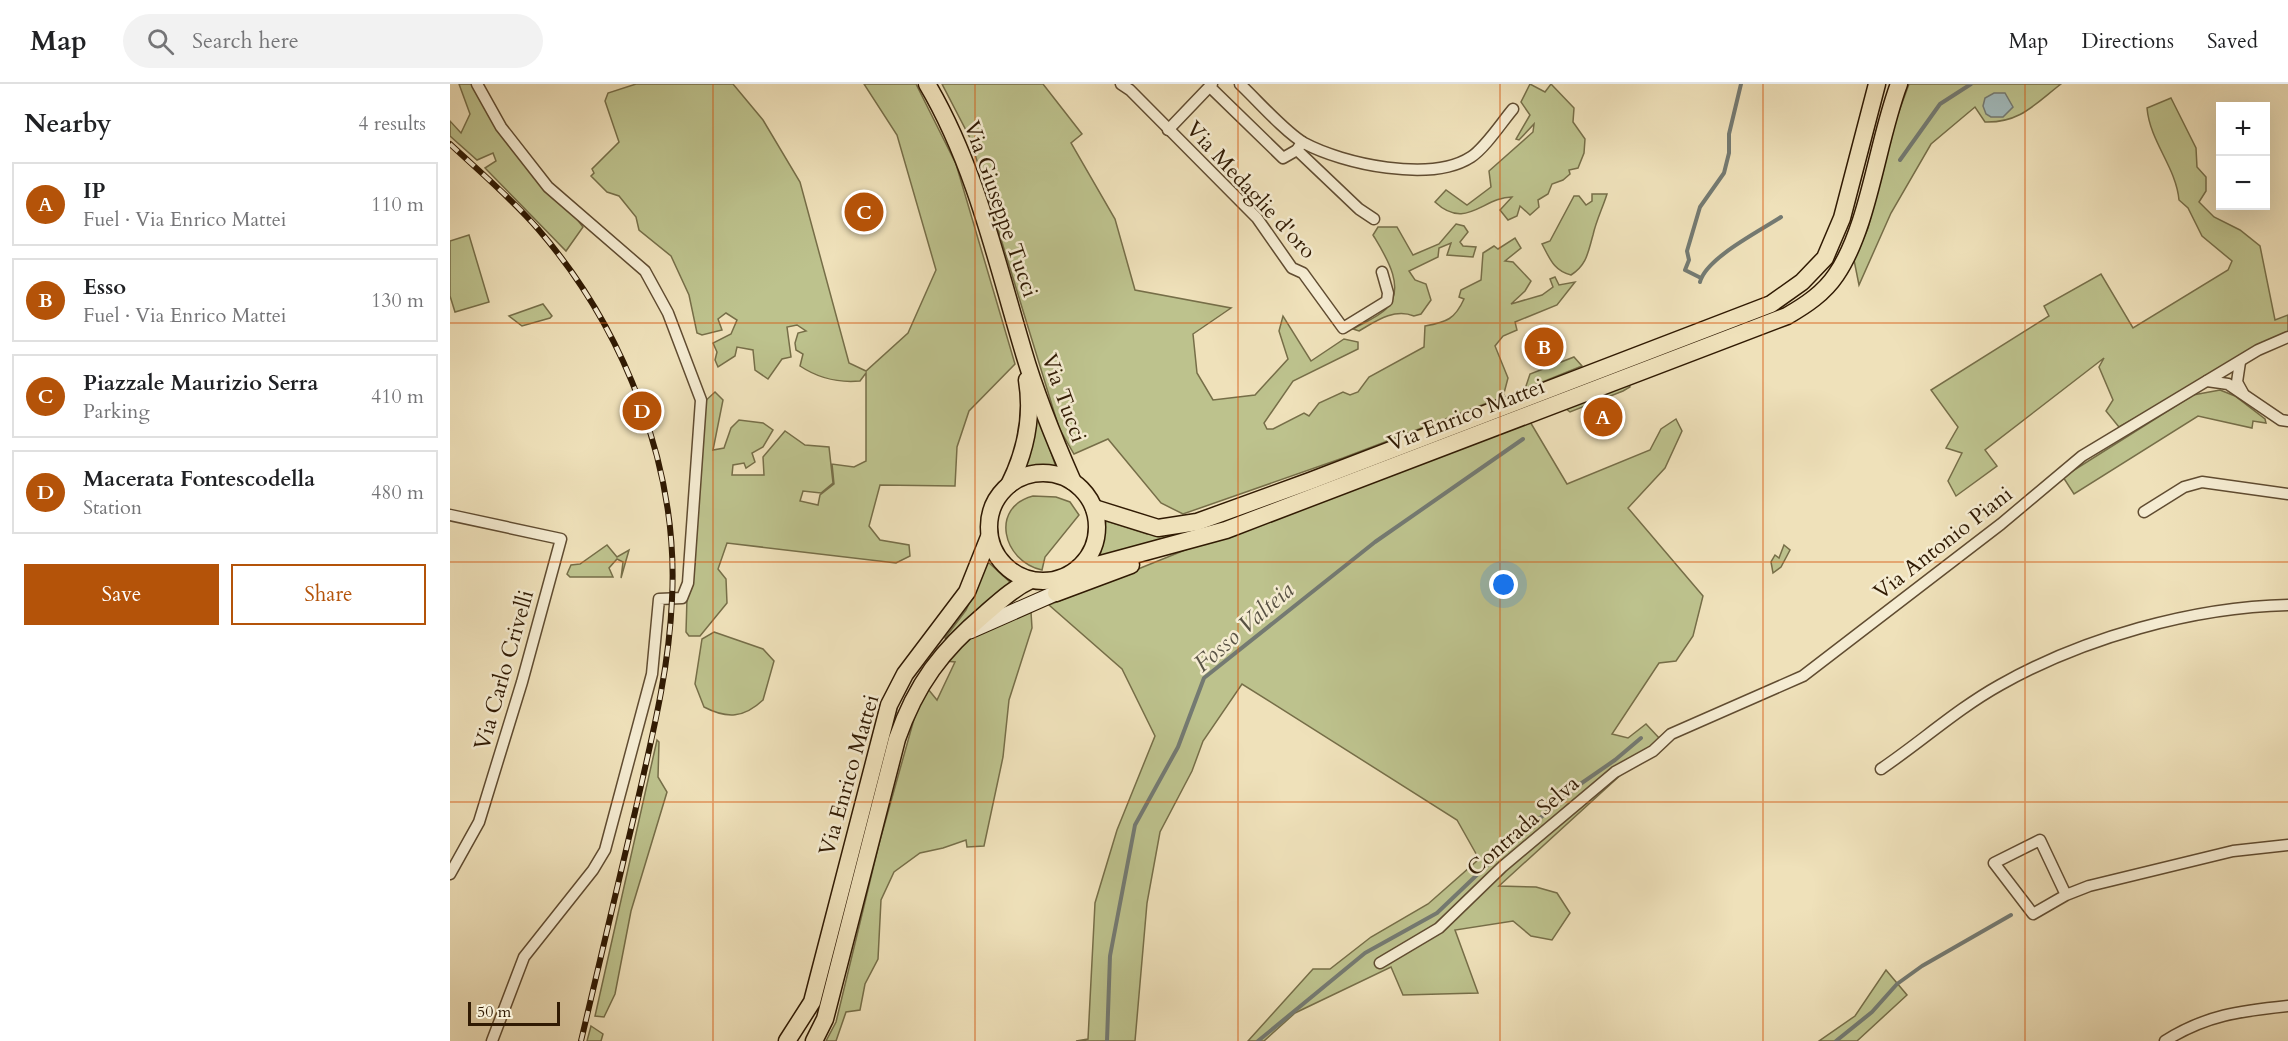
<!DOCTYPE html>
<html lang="en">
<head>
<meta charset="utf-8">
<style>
  :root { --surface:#fff; --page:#f2f2f2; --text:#202124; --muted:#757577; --line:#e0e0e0; --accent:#b45309 }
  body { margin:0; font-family:Cardo,serif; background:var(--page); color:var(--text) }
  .controls { position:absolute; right:18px; top:18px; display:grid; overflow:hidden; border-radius:0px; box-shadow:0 6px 24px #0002 }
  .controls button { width:54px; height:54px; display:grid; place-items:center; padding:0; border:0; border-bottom:2px solid var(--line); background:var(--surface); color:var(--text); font:30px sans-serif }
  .scale { position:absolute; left:18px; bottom:15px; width:92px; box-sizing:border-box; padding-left:6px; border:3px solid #301a03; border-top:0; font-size:16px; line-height:21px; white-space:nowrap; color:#301a03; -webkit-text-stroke:4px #f5ecd2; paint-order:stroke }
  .you { position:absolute; left:1054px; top:501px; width:21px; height:21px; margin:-15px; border:4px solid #fff; border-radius:50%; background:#1a73e8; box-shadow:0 0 0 9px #1a73e833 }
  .badge { display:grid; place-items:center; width:39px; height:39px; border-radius:50%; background:var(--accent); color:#fff; font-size:20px; font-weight:700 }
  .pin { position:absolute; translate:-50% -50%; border:3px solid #fff; box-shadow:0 2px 6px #0006 }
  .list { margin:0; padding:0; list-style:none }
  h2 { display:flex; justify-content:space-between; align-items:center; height:78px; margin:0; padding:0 24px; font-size:26px }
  h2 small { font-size:20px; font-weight:400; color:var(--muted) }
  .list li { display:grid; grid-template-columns:39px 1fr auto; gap:18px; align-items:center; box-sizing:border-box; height:84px; margin:0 12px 12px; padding:0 12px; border:2px solid var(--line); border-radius:0px }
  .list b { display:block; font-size:22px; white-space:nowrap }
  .list p { margin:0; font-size:20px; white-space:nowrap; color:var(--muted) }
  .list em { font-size:20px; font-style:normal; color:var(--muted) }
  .actions { display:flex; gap:12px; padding:18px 24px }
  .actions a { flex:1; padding:14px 0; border:2px solid var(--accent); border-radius:0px; text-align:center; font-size:21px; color:var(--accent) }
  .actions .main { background:var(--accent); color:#fff }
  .icon { flex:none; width:33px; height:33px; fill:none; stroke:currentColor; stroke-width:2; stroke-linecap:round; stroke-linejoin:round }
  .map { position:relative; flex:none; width:1838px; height:957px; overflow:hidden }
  header { display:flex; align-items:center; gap:36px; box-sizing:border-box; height:84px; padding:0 30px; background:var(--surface); border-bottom:2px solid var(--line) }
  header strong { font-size:28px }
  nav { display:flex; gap:33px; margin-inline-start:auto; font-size:21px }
  .search { width:420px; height:54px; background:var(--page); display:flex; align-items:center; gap:15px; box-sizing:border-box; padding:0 21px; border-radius:33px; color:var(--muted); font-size:22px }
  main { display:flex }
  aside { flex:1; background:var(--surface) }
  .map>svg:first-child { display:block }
  .green { fill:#bdc28d; stroke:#766e48; stroke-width:1.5 }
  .water { fill:#a1babc; stroke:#747a72; stroke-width:1.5 }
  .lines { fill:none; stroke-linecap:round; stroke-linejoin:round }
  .stream { stroke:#747a72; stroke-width:4 }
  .street-casing { stroke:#604c31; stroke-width:13 }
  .secondary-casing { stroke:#301a03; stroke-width:17 }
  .primary-casing { stroke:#301a03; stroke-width:19 }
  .street { stroke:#f5ecd2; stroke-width:10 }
  .secondary { stroke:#f5ecd2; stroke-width:15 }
  .primary { stroke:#efe1ba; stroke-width:16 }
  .rail-casing { stroke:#301a03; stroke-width:6 }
  .rail { stroke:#f5ecd2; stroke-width:4; stroke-dasharray:11; stroke-linecap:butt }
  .grid { fill:none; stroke:#d6530b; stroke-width:1.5; stroke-opacity:0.55 }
  .labels { text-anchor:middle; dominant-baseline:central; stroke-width:5; stroke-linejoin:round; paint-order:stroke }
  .street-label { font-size:22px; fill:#301a03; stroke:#f5ecd2 }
  .water-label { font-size:24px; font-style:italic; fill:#585244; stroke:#f5ecd2 }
</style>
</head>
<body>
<header>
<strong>Map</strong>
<div class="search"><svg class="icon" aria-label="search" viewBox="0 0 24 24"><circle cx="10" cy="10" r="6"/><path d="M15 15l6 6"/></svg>Search here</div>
<nav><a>Map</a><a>Directions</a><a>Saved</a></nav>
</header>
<main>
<aside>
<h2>Nearby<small>4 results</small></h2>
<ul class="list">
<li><span class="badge">A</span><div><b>IP</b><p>Fuel · Via Enrico Mattei</p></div><em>110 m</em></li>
<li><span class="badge">B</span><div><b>Esso</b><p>Fuel · Via Enrico Mattei</p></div><em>130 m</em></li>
<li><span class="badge">C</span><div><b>Piazzale Maurizio Serra</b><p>Parking</p></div><em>410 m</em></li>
<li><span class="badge">D</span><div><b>Macerata Fontescodella</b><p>Station</p></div><em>480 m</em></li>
</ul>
<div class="actions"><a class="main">Save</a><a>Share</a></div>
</aside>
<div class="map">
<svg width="1838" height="957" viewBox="0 0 1838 957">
  <rect width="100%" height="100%" fill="#efe1ba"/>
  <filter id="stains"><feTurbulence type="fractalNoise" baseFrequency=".00333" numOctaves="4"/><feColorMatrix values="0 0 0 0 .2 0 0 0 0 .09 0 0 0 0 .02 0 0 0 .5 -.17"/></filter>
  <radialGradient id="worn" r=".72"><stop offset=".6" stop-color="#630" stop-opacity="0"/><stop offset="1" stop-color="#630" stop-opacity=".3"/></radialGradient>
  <g class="green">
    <polygon points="9,0 24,0 133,143 116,167 35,84 46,77 43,69 27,76 0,52 0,37 11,49 20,30"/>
    <path d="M186,0H283L313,36L350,98L399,279L416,287L458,249L486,186L447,51L414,0H466L506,80L565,280L519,327L507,363L505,402L430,401L419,442L430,456L459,461L460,472L446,479L277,459L268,485L276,495L277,519L250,552H239L236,548L237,514L245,479L244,447L249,421L243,418L252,320L265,308L273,316L263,366L274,364L281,344L289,336L313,339L323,346L313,363L302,369L305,378L296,384L294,379L283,381L282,391H314L313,373L335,347L355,361L379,363L383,399L371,409L353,407L350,417L368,421L370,411L384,400L382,380L404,383L416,377V289L410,297C388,299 368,294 350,282L353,270L346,266L345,259L348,249L356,247L347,241L337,243L341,273L332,275L318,295L305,286L303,266L287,263L285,272L268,283L265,276L267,268L263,259L281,250L287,236L276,229L268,235L272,246L252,251L247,249L239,211L221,172L189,146L186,133L169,112L157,108L141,92L144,89L142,85L169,58L155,17L158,9Z"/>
    <path d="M492,0H593L632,50L621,59L665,135L685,206L781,224L743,250L747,289L763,316L805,311L838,275L829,247L833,232L861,277L894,255L908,258V265L843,297L814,339L817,345H823L854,329L859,332L869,319L893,308L900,311L908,308L919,293L974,263L975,242C997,238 1005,235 1014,215L1009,213L1011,206L1031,196L1033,169L1044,162L1048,165L1065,154L1071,164L1055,177L1063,178L1081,197L1075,207L1061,220L1092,211L1103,203L1100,195L1105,193L1109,201L1125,198L1107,221L1065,238L1067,246L1053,252L1045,262L1058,294L1053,313L893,374L733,430L711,419L658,355L624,370L609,344L520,54Z"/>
    <path d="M1080,0L1095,8L1101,0L1124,24L1123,38L1135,55L1134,69L1128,84L1119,86L1120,90L1113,96L1102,100L1098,110L1088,116L1089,123L1080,131L1070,122L1067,132L1058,136L1050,126L1062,113C1033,113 1016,147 985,118L996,106L1017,121L1041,103L1039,87L1083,48L1084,40L1069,56L1066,55L1080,31L1071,18Z"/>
    <path d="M1459,0H1611C1585,20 1570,39 1535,38L1525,23L1481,60L1441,129L1409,201L1404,176L1418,144L1443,44Z"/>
    <path d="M1721,14L1746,64L1747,83L1756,93V107L1749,118L1764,133L1790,146L1810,162L1825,236L1838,231V248L1669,343L1656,327L1663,316L1649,283L1654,274L1535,366L1547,382L1506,412L1498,397L1512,369L1496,364L1508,343L1481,306L1599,232L1594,222L1651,190L1683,244L1778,186L1782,177L1752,152L1738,124L1729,116C1726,83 1700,58 1697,24Z"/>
    <path d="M1142,110H1157C1153,123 1146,137 1143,151C1138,168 1137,181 1121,191C1104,187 1100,175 1092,160L1100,157L1124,112H1129L1136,121L1142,117Z"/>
    <path d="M1006,140L1014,142L1018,148L1010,158L1013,162L1026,163L1023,173L997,171L1001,159L989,164L988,173L959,187L965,196L976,200L981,216L971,230L964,232C944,224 926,237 909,247L903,245C913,239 928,233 936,225C957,204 935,171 923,151L928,143H947L963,171L989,160Z"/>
    <polygon points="19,151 39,218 5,228 0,212 0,157"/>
    <polygon points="93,220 102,232 100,234 72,242 59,232"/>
    <polygon points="1124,273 1132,282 1075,305 1080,290"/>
    <polygon points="1179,300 1180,303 1173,307 1120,328 1115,324"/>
    <polygon points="1770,306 1785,312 1815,335 1816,339 1803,337 1802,344 1748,332 1624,410 1613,393 1743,311"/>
    <polygon points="586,325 606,383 585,382 575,384 582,362"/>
    <polygon points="1226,335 1232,347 1215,384 1178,424 1253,512 1243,552 1226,577 1209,579 1162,650 1178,654 1196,640 1210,655 1049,802 1086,803 1107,809 1120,829 1102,856 1081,852 1063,837 1005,846 1028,909 953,911 941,883 845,929 814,957 798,957 863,885 880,885 921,853 978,820 1029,775 1007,736 792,600 753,657 742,687 710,748 697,819 685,957 626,957 638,955 645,819 667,746 705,652 672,585 599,521 782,447 1079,336 1117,400 1200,366 1211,345"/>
    <path d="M583,412L606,413L620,418L629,431L595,473L592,486C552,477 540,423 583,412Z"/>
    <polygon points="656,437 697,450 738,448 650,473"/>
    <polygon points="157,461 167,473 179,466 171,494 173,478 167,475 159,484 163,493 120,493 117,490 121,481 130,480"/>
    <polygon points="1334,461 1340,466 1331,483 1323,489 1321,478 1325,471 1329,474"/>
    <polygon points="538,478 561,499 497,556 495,554 516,526"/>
    <polygon points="581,528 582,544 559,616 553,673 534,762 517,763 516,756 493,764 470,769 444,788 431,816 428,875 415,900 410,926 396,928 386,957 376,957 386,938 429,760 468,621 478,605 487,616 505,578 495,577 516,556"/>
    <path d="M264,548L313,565L324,577L313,616C294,634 277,635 254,623L245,600L252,555Z"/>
    <polygon points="207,656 209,658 208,693 217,708 181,827 165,910 154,933 145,932"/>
    <polygon points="1436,886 1457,911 1407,957 1369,957 1405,932"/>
    <polygon points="141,942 153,950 151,957 137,957"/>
  </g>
  <polygon class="water" points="1544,9 1555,9 1563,23 1553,33 1541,33 1536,30 1533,22 1535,14"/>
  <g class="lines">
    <g class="stream">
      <polyline points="1450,76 1490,20 1521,0"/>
      <polyline points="1251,194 1235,186 1239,176 1237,167 1250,123 1274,89 1279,69 1279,50 1291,0"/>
      <path d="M1250,198C1256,174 1310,147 1331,133"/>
      <polyline points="657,957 660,872 685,741 728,663 754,594 925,458 1073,355"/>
      <polyline points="808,957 915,869 987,829 1052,767 1126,703 1165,676 1191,654"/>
      <polyline points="1386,957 1422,928 1447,900 1472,882 1561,831"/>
    </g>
    <defs>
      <g id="street">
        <polyline points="27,0 51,43 98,103 195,187 218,229 251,316 238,499 232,514 209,515 202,590 155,766 143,786 74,873 42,957"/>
        <polyline points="671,0 680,6 807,134 842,184 853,189 893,244 937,217 938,209 932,188"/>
        <path d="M790,0C807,16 835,48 854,59C893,80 981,99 1021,73C1035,64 1052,38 1063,25"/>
        <polyline points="760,3 833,74 847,66 852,58"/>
        <polyline points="718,46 762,0"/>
        <polyline points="847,66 909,125 924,135"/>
        <polyline points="1790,278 1787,298 1793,309"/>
        <polyline points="1757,297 1778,300 1831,336 1838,337"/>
        <polyline points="1694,428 1734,403 1752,398 1838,410"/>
        <polyline points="0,431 111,455 72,598 29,738 0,790"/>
        <path d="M1431,685C1471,658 1507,625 1550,601C1633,554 1743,523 1838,521"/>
        <polyline points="1616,811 1590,756 1544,779 1583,830 1616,811 1639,802 1783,767 1838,761"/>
        <polyline points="930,879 989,844 1052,783 1165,688 1203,667 1221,650 1353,592 1551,440 1632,372 1808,266 1838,253"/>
        <path d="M1715,957C1756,931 1790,927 1838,922"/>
      </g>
      <polyline id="secondary" points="520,547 606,509"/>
      <g id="primary">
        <path d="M477,0C525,81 546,176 573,266C586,311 604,355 623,398"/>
        <circle cx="593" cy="443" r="54"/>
        <path d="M559,401C575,369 583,332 577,296"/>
        <polyline points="644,424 708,444 747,438 860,397 1321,220 1352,198 1375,174 1392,134 1427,0"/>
        <path d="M625,487L776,446L1337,232C1356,221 1374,209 1386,191C1419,143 1427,58 1449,0"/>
        <polyline points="606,509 681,481"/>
        <polyline points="337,957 362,918 439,621 455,590 517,508 539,453"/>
        <path d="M364,957L375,935L447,655C466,600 492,566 536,529C551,516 564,504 581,496"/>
      </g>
    </defs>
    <use href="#street" class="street-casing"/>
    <use href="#secondary" class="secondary-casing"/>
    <use href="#primary" class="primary-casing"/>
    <use href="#street" class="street"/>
    <use href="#secondary" class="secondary"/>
    <use href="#primary" class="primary"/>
    <defs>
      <path id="rail" d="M0,60C30,88 61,114 88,145C174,244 229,384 222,515C219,588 201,657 185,728C167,804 149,881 131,957"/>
    </defs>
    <use href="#rail" class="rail-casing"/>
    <use href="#rail" class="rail"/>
  </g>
  <path class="grid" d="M263,0V957M525,0V957M788,0V957M1050,0V957M1313,0V957M1575,0V957M0,239H1838M0,478H1838M0,718H1838"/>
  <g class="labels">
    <g class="street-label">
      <text transform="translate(801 106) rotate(47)">Via Medaglie d'oro</text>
      <text transform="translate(551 125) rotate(71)">Via Giuseppe Tucci</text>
      <text transform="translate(614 314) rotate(70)">Via Tucci</text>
      <text transform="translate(1016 331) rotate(-21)">Via Enrico Mattei</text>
      <text transform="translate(1493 459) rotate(-38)">Via Antonio Piani</text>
      <text transform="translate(54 586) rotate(-74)">Via Carlo Crivelli</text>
      <text transform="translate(399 691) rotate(-74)">Via Enrico Mattei</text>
      <text transform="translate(1073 742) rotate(-41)">Contrada Selva</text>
    </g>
    <g class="water-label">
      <text transform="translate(794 543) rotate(-41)">Fosso Valteia</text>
    </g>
  </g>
  <rect width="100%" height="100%" filter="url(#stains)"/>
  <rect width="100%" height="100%" fill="url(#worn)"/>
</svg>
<div class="controls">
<button>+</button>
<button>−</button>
</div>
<div class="scale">50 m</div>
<div class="you"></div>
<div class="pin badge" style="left:1153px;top:333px">A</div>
<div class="pin badge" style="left:1094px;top:263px">B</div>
<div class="pin badge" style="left:414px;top:128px">C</div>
<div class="pin badge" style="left:192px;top:327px">D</div>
</div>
</main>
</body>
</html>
